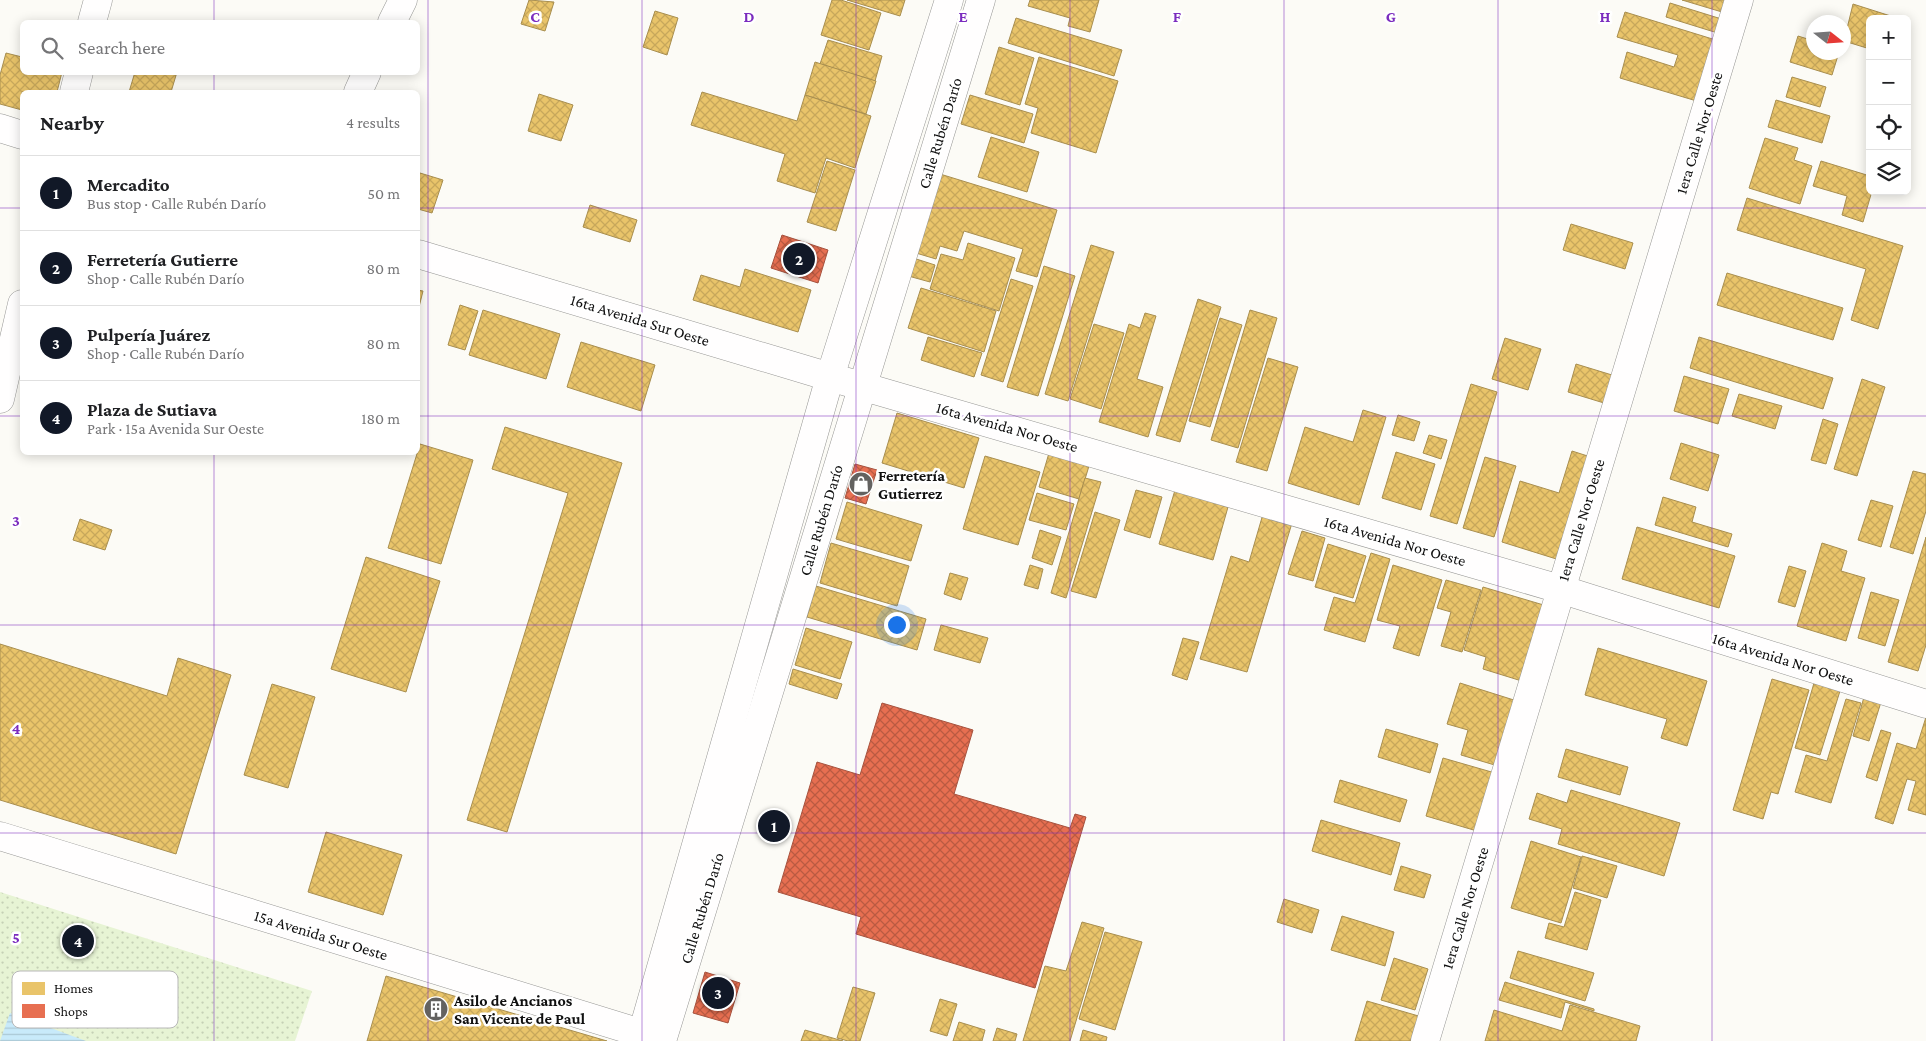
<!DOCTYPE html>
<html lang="en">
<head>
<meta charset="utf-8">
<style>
  :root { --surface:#fff; --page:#f6f6f6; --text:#202124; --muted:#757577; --line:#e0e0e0; --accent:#111827 }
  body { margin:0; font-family:"Crimson Pro",serif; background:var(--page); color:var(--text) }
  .controls { position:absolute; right:15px; top:15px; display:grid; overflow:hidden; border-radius:8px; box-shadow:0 2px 12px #0003 }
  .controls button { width:45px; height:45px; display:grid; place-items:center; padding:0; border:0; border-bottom:1px solid var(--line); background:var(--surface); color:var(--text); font:25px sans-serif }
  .compass { position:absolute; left:1806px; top:15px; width:45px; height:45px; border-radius:50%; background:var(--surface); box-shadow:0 2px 12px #0003; rotate:107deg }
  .you { position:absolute; left:896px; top:624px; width:18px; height:18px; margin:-12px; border:4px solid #fff; border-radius:50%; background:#1a73e8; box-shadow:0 0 0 8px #1a73e833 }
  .badge { display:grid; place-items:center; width:32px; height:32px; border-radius:50%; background:var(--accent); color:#fff; font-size:16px; font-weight:700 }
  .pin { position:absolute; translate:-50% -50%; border:2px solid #fff; box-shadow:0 1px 5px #0006 }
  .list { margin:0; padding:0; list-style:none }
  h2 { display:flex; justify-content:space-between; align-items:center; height:65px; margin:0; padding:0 20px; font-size:21px }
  h2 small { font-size:16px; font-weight:400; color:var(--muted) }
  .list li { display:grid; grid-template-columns:32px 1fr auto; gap:15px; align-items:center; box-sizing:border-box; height:75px; padding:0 20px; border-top:1px solid var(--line) }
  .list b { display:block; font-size:19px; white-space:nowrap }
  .list p { margin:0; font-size:16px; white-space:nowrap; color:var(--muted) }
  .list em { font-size:16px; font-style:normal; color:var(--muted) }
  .icon { flex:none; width:28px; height:28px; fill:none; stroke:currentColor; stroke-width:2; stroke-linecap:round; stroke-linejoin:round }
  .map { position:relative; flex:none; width:1926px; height:1041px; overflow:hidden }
  .search { position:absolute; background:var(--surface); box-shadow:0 2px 12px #0003; left:20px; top:20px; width:400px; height:55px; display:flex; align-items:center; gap:12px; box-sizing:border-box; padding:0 18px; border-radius:8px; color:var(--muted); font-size:19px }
  .panel { position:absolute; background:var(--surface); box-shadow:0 2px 12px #0003; left:20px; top:90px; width:400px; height:365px; border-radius:8px }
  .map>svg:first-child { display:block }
  .grass { fill:url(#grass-dots) }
  .water { fill:url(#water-rules) }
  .homes { fill:url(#homes-cross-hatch); stroke:#a88e4f }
  .shops { fill:url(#shops-cross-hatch); stroke:#a6523e }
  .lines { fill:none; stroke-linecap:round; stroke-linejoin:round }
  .minor-casing { stroke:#969694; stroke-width:29 }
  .minor { stroke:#fffefe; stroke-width:28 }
  .grid { fill:none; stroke:#7b2cbf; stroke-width:1; stroke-opacity:0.55 }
  .labels { text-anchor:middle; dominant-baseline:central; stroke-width:5; stroke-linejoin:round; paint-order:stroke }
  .street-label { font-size:16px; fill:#101010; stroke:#fff }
  .poi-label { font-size:16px; font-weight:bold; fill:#101010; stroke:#fff; text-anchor:start }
  .key { fill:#fff; stroke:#b7b7b7; stroke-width:1 }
  .key-label { font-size:14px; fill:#101010 }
  .grid-label { font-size:16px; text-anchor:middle; font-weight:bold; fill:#7b2cbf; stroke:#fff; stroke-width:5; stroke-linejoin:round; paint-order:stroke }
</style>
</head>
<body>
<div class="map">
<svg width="1926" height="1041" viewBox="0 0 1926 1041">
  <defs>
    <pattern id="grass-dots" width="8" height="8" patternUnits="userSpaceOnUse" patternTransform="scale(1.25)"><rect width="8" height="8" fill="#e7f4d4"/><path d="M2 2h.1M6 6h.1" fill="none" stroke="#c5d0b5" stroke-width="1.8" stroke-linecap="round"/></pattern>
    <pattern id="water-rules" width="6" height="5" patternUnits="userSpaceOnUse" patternTransform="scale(1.25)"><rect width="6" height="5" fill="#c8eafa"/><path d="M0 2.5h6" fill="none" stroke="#abc8d5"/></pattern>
    <pattern id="homes-cross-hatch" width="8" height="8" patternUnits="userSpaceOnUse" patternTransform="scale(1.25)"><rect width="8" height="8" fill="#e9c46a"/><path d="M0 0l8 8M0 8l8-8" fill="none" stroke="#c7a75b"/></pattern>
    <pattern id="shops-cross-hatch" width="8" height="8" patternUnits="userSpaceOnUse" patternTransform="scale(1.25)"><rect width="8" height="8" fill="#e76f51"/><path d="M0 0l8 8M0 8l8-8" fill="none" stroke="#ba5a42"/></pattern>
  </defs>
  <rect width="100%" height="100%" fill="#fcfbf6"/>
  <polygon class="grass" points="0,892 312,991 295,1041 0,1041"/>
  <polygon class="water" points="10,1013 86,1041 0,1041"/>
  <g class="homes">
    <polygon points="529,0 554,2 545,31 521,24"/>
    <polygon points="832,0 841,0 881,13 869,50 821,35"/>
    <polygon points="847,0 905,0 900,16"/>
    <polygon points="1030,0 1099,0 1090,32 1068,26 1070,18 1028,6"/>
    <polygon points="1682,0 1737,0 1732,15"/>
    <polygon points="1670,3 1728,21 1724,35 1666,17"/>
    <polygon points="1853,4 1897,18 1870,19 1870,49 1844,41"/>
    <polygon points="655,11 678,18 667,55 643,47"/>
    <polygon points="1625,12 1719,41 1700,102 1620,78 1627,52 1674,67 1678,55 1617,37"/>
    <polygon points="1016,18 1122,50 1114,76 1008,43"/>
    <polygon points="1798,36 1814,41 1814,52 1839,52 1832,75 1790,62"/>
    <polygon points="828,40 882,56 875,81 820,64"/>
    <polygon points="999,47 1034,58 1020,105 985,94"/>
    <polygon points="6,53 22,57 22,72 62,72 57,92 22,92 22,110 0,104 0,75"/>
    <polygon points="1039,57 1118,81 1096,153 1031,133 1038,108 1025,104"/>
    <polygon points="815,62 876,81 866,114 805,95"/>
    <polygon points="135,72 177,72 171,92 129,92"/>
    <polygon points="1792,77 1826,87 1820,107 1786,97"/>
    <polygon points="702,92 797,121 805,95 871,116 855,168 826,158 815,193 777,181 785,154 691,125"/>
    <polygon points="539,94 573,105 561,141 528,131"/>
    <polygon points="970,95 1033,114 1024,143 961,124"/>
    <polygon points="1776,100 1830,116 1822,143 1768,127"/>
    <polygon points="991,137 1039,152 1027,192 978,177"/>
    <polygon points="1765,138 1798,148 1794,160 1812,166 1800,204 1749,188"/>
    <polygon points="827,161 855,170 836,231 807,222"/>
    <polygon points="1821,161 1870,176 1870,191 1872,191 1863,222 1842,215 1847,196 1813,186"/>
    <polygon points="420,173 443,180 432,213 418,209 418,182"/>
    <polygon points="940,174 1057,210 1037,277 1016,271 1023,249 964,231 957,251 940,246 936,259 916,253"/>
    <polygon points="1747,198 1903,246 1878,329 1851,320 1866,269 1737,230"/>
    <polygon points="590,205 637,220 630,242 583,227"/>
    <polygon points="1571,224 1633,243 1625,269 1563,250"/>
    <polygon points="968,243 1015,258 999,311 930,289 941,254 963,260"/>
    <polygon points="1091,245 1114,252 1068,401 1045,394"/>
    <polygon points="907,256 935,265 930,282 901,274"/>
    <polygon points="1044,266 1075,276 1038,396 1007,387"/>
    <polygon points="745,269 811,290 798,332 693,300 701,275 740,287"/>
    <polygon points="1727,273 1843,308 1833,340 1717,305"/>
    <polygon points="1011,279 1033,286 1003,382 981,375"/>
    <polygon points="921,288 996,311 984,352 908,328"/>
    <polygon points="418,290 423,291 418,311"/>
    <polygon points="1198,299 1221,307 1180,442 1156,435"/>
    <polygon points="460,305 478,311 465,350 448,345"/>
    <polygon points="483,310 560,334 546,379 469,355"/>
    <polygon points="1250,310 1277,318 1238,448 1211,440"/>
    <polygon points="1145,313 1156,316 1137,379 1163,387 1148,437 1099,422 1129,324 1140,328"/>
    <polygon points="1220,318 1242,325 1210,427 1189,421"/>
    <polygon points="1094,324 1124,333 1101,409 1070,399"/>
    <polygon points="928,337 982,353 974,377 921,360"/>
    <polygon points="1699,337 1833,378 1823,409 1690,368"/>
    <polygon points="1505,338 1541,349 1528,390 1492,379"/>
    <polygon points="581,342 655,365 641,411 567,387"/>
    <polygon points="1268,358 1298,367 1267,471 1236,462"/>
    <polygon points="1576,364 1612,375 1604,403 1568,392"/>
    <polygon points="1684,376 1729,389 1718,424 1674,411"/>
    <polygon points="1862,379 1885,387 1857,476 1834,469"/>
    <polygon points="1471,384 1497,392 1457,524 1430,516"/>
    <polygon points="1739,394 1782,406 1775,429 1732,416"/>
    <polygon points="1363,410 1386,417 1359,505 1288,483 1305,427 1353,442"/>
    <polygon points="897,413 979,438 964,488 882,463"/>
    <polygon points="1398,415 1420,422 1414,441 1392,435"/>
    <polygon points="1823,419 1838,424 1826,464 1811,460"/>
    <polygon points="505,427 622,463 507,832 467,820 568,493 492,469"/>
    <polygon points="1429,435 1447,440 1441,459 1423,453"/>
    <polygon points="1681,443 1719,455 1708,491 1670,479"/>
    <polygon points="420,444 473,460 441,564 388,548"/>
    <polygon points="1572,451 1597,459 1566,562 1502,542 1520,481 1559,493"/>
    <polygon points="1396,452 1435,464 1421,510 1382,498"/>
    <polygon points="1049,453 1089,466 1079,499 1039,487"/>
    <polygon points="985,456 1040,472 1018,545 963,529"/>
    <polygon points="1485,457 1516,466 1494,537 1463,528"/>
    <polygon points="1913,471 1926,474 1926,511 1913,554 1890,547"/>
    <polygon points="1085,478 1101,482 1066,598 1051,593"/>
    <polygon points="1136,490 1162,497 1150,538 1124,530"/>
    <polygon points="1175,490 1228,507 1213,560 1159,544"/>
    <polygon points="1037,493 1074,504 1066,530 1029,520"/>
    <polygon points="1663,497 1696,507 1692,522 1732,534 1728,547 1655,525"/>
    <polygon points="1871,500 1893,506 1881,547 1858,540"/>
    <polygon points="847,502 922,525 911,561 836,539"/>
    <polygon points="1095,512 1120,520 1096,598 1071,591"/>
    <polygon points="1263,514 1292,523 1247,672 1200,659 1231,556 1249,562"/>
    <polygon points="80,519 112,530 105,550 73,540"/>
    <polygon points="1637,527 1735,556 1719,608 1622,579"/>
    <polygon points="1040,530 1061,537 1052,565 1032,558"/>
    <polygon points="1302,531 1325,538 1313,581 1288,574"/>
    <polygon points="1926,537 1926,645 1918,671 1888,662"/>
    <polygon points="831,543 909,566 897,606 820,583"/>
    <polygon points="1822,543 1847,551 1841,571 1865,578 1846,641 1797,626"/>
    <polygon points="1328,544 1366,556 1353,598 1315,587"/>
    <polygon points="1371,553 1390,559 1365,642 1324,630 1334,597 1355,603"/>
    <polygon points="366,557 440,581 406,692 331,669"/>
    <polygon points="1030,565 1043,569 1038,589 1024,585"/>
    <polygon points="1393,565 1442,580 1419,656 1393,648 1400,626 1377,620"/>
    <polygon points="1789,566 1806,571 1795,607 1778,602"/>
    <polygon points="950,573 968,578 961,600 944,594"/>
    <polygon points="1446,580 1481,590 1462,652 1441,646 1451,612 1437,608"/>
    <polygon points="816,586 926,619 917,650 807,617"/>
    <polygon points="1483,587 1547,606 1525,682 1483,669 1486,657 1464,650"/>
    <polygon points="1871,592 1899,600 1885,646 1858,638"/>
    <polygon points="941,625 988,638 980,663 934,650"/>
    <polygon points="806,628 852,642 840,679 795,665"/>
    <polygon points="1183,638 1199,642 1187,680 1172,675"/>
    <polygon points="0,644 167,696 178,658 231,675 176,854 0,800"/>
    <polygon points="1598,648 1707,681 1687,746 1661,738 1667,719 1585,695"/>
    <polygon points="793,669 842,684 837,699 789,684"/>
    <polygon points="1772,679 1809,690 1778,794 1771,792 1763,819 1733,810"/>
    <polygon points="1460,683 1517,701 1498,766 1461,755 1468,730 1447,724"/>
    <polygon points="1814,683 1840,691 1820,755 1795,748"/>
    <polygon points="272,684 315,697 288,788 244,775"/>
    <polygon points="1864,697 1881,702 1869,741 1853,736"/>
    <polygon points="1846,699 1861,703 1831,803 1795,792 1806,755 1827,761"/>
    <polygon points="1926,717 1926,815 1908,810 1916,781 1907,779 1893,824 1875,818 1897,743 1916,749"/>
    <polygon points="1386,729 1438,744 1430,773 1378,757"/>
    <polygon points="1881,730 1891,733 1877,781 1866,777"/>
    <polygon points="1566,749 1628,767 1620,795 1558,777"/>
    <polygon points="1443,758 1495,773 1477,831 1426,816"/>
    <polygon points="1340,780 1407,800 1400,822 1334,802"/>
    <polygon points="1571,790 1680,823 1664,876 1558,844 1562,829 1529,819 1537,793 1567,803"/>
    <polygon points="1321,820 1400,843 1391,875 1312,851"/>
    <polygon points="326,832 402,855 383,915 308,892"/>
    <polygon points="1531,841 1581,857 1561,923 1511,908"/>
    <polygon points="1582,856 1617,866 1607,898 1573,888"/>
    <polygon points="1401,866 1431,875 1424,898 1394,890"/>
    <polygon points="1575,892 1601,900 1587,950 1545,938 1549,923 1564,927"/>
    <polygon points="1284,899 1319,910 1312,933 1277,922"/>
    <polygon points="1342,916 1394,932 1385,966 1331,950"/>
    <polygon points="1082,922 1104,928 1070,1041 1023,1041 1045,966 1066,971"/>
    <polygon points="1105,932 1142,942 1115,1030 1079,1019"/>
    <polygon points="1518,951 1594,973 1585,1001 1510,978"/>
    <polygon points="1394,958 1428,969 1415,1010 1381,1000"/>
    <polygon points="386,976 607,1041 367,1041"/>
    <polygon points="1505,982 1594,1009 1594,1011 1565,1002 1561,1018 1499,1000"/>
    <polygon points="853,987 875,993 860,1041 848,1041 837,1038"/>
    <polygon points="940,999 957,1004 947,1036 930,1031"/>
    <polygon points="1367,1001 1422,1017 1415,1041 1355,1041"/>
    <polygon points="1570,1005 1640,1026 1636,1041 1485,1041 1494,1010 1562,1031"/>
    <polygon points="959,1022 985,1030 982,1041 953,1041"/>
    <polygon points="997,1028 1017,1034 1015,1041 993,1041"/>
    <polygon points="805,1030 843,1041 801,1041"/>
    <polygon points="1083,1030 1107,1037 1106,1041 1080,1041"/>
  </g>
  <g class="shops">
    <polygon points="782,235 828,250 818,283 771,268"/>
    <polygon points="855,464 877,470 866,504 845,498"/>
    <polygon points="882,703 973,730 954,794 1070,828 1075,814 1086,817 1035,988 856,934 861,917 778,892 817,762 860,775"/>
    <polygon points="705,972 740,983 728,1023 693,1013"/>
  </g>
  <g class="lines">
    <defs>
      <g id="minor">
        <polyline points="92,22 98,0"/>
        <polyline points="392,22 403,0"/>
        <polyline points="74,92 79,72"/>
        <polyline points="358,92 367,72"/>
        <polyline points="0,128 22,135"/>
        <polyline points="418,254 830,377 1560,589 1926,704"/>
        <polyline points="0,399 22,304"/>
        <polyline points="0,836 660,1039"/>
        <polyline points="642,1041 642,1034 830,377 949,0"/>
        <polyline points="662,1041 981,0"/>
        <polyline points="1425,1041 1739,0"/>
      </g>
    </defs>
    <use href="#minor" class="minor-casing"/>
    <use href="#minor" class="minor"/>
  </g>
  <path class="grid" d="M214,0V22M428,0V1041M642,0V1041M856,0V1041M1070,0V1041M1284,0V1041M1498,0V1041M1712,0V1041M214,72V92M0,208H22M418,208H1926M0,416H22M418,416H1926M214,452V1041M0,625H1926M0,833H1926"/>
  <defs>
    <symbol id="shop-disc" viewBox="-11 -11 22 22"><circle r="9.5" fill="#636260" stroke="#fff"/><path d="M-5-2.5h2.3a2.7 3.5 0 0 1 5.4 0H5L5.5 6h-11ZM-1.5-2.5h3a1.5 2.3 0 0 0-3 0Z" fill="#fff"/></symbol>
    <symbol id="building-disc" viewBox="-11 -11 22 22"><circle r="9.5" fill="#636260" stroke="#fff"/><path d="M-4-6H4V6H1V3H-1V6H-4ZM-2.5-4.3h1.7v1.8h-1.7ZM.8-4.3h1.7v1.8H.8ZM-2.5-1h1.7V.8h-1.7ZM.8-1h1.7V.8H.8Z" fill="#fff"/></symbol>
  </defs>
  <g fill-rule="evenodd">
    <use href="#shop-disc" x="847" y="470" width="28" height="28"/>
    <use href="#building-disc" x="422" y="995" width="28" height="28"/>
  </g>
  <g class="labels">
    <g class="street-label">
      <text transform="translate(940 133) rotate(-73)">Calle Rubén Darío</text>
      <text transform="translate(1699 133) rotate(-73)">1era Calle Nor Oeste</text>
      <text transform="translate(640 320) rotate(17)">16ta Avenida Sur Oeste</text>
      <text transform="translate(1007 427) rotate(16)">16ta Avenida Nor Oeste</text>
      <text transform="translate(821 520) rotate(-73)">Calle Rubén Darío</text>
      <text transform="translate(1581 520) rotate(-73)">1era Calle Nor Oeste</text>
      <text transform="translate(1395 541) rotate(16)">16ta Avenida Nor Oeste</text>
      <text transform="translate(1783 659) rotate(17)">16ta Avenida Nor Oeste</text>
      <text transform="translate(702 908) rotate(-73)">Calle Rubén Darío</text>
      <text transform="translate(1465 908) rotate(-73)">1era Calle Nor Oeste</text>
      <text transform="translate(321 935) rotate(17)">15a Avenida Sur Oeste</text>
    </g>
    <g class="poi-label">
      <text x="878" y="475">Ferretería<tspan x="878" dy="18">Gutierrez</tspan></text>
      <text x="454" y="1000">Asilo de Ancianos<tspan x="454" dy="18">San Vicente de Paul</tspan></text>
    </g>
  </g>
  <rect x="12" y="971" width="166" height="57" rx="8" class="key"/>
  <rect x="22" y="982" width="23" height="13" fill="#e9c46a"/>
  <rect x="22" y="1004" width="23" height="14" fill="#e76f51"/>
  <g class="key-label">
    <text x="54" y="993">Homes</text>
    <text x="54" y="1016">Shops</text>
  </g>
  <g class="grid-label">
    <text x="535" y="22">C</text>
    <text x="749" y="22">D</text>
    <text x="963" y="22">E</text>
    <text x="1177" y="22">F</text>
    <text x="1391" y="22">G</text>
    <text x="1605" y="22">H</text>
    <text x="16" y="526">3</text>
    <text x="16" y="734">4</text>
    <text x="16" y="943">5</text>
  </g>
</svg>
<div class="controls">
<button>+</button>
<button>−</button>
<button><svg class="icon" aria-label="locate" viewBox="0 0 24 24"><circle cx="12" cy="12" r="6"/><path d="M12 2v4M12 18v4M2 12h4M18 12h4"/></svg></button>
<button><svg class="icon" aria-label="layers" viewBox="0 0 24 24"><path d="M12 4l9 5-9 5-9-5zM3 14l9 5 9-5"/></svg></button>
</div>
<svg class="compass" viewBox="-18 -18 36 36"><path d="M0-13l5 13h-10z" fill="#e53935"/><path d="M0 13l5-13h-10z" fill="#757577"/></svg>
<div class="you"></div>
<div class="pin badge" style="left:774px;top:826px">1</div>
<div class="pin badge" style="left:799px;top:259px">2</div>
<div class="pin badge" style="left:718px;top:993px">3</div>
<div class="pin badge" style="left:78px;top:941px">4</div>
<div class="search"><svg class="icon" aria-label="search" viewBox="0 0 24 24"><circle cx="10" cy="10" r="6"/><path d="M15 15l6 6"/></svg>Search here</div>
<section class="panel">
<h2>Nearby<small>4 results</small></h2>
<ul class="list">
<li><span class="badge">1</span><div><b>Mercadito</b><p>Bus stop · Calle Rubén Darío</p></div><em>50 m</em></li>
<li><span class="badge">2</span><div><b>Ferretería Gutierre</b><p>Shop · Calle Rubén Darío</p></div><em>80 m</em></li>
<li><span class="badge">3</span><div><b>Pulpería Juárez</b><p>Shop · Calle Rubén Darío</p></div><em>80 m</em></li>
<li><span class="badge">4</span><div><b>Plaza de Sutiava</b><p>Park · 15a Avenida Sur Oeste</p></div><em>180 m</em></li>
</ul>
</section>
</div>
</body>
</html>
